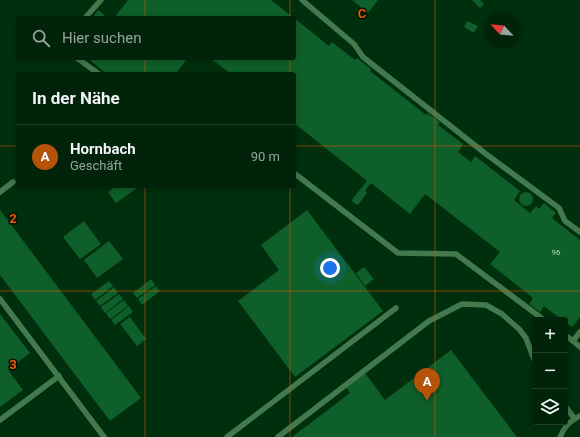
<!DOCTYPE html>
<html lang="de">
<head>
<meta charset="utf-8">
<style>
  :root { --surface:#00230a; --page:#0a2b13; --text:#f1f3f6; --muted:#95a49c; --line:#22402b; --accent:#b45309 }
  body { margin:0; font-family:Roboto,sans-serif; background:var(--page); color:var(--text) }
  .controls { position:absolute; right:12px; bottom:12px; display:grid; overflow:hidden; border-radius:4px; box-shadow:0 2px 6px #0003 }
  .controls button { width:36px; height:36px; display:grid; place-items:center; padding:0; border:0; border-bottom:1px solid var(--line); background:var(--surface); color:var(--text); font:20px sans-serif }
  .compass { position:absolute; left:484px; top:12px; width:36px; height:36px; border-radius:50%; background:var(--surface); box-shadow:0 2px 6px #0003; rotate:296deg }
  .you { position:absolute; left:330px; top:268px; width:14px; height:14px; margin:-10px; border:3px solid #fff; border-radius:50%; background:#1a73e8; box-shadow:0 0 0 6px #1a73e833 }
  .badge { display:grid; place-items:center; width:26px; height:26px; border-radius:50%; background:var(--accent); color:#fff; font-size:13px; font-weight:700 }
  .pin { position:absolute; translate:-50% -33px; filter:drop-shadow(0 1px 2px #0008) }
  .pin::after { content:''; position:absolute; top:21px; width:14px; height:12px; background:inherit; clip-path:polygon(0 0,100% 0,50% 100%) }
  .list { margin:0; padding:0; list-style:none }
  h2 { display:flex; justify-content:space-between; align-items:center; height:52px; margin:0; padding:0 16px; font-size:17px }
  h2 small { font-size:13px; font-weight:400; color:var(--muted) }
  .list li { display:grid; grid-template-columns:26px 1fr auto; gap:12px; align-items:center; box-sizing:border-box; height:64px; padding:0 16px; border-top:1px solid var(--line) }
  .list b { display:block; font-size:15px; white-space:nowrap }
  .list p { margin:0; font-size:13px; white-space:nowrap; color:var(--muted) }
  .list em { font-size:13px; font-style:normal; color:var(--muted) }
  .icon { flex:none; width:22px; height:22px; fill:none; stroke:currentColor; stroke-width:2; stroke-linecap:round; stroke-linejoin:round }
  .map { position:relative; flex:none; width:580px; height:437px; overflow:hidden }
  .search { position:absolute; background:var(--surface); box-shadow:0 2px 6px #0003; left:16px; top:16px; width:280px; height:44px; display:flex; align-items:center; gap:10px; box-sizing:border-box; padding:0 14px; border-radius:4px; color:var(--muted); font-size:15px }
  .panel { position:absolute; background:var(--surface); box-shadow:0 2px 6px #0003; left:16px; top:72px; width:280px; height:116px; border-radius:4px }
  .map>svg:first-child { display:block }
  .building { fill:#0e5f29 }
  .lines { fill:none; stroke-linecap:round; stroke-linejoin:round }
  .service { stroke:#42794d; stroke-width:5.5 }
  .grid { fill:none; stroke:#e8590c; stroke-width:1; stroke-opacity:0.55 }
  .labels { text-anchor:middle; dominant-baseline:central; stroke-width:3; stroke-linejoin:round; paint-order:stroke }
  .number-label { font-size:8px; fill:#abd6b4 }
  .grid-label { font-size:13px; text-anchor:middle; font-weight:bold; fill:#e8590c; stroke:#001403; stroke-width:3; stroke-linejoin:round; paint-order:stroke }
</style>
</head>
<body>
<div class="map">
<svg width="580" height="437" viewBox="0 0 580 437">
  <rect width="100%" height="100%" fill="#002f0d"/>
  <g class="building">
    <polygon points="128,0 271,0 294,18 114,18"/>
    <polygon points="352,0 378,0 368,13"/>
    <polygon points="472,0 480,0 484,4 480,8"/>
    <polygon points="98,10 108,18 92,18"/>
    <polygon points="294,18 329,46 332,42 355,60 357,58 371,69 370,71 426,115 427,113 440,122 438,125 463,144 458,152 471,162 475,156 520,191 514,200 530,213 536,206 539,209 544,203 556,213 552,218 580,240 580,317 572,327 565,322 565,320 562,320 544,306 540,312 529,304 533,298 490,264 500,252 425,194 410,214 371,183 365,191 367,193 358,205 351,201 367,181 294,123 294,74 231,74 210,58 294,58"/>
    <polygon points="467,21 478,26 474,33 464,27"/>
    <polygon points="87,58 188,58 175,74 107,74"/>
    <polygon points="116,186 140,186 116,203 108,192"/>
    <circle cx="526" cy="199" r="7"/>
    <polygon points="0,210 141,398 110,421 0,275"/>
    <polygon points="307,210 383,311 295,377 238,301 279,270 261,245"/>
    <polygon points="84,221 101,244 80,259 63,237"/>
    <polygon points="109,241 123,259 97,278 84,260"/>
    <polygon points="364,267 374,279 365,286 356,273"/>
    <polygon points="151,279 155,285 137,298 133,293"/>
    <polygon points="109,281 113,286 95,300 91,294"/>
    <polygon points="156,286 160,291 142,305 138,299"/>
    <polygon points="114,287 118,293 100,306 96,301"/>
    <polygon points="119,294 123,299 105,313 101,307"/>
    <polygon points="124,300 128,306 110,319 106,313"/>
    <polygon points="129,306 133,312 115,325 111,320"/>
    <polygon points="0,314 30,353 8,370 23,390 0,407"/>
    <polygon points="130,317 146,339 137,346 120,324"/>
    <polygon points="451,350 517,437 292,437 350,393 346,387 365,373 385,400"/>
  </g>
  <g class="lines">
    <g class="service">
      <polyline points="302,0 354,44 363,57 486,154 559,208 565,221 580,232"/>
      <polyline points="85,18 101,0"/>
      <polyline points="77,58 99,74"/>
      <polyline points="294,173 398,253 456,254 544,320"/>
      <polyline points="0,192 13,182"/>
      <polyline points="0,299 104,437"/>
      <polyline points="565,335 573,341 580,332"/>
      <polyline points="573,341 580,347"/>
      <polyline points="565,406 574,418"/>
      <polyline points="0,420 59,376"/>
      <polyline points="227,437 396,308"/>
      <polyline points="278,437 429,321 462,304 486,305 502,314 519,329 526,338 535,362"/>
      <path d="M560,437C564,427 570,420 580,416"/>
    </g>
  </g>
  <path class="grid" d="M145,0V18M290,0V18M435,0V437M145,58V74M290,58V74M0,146H18M294,146H580M145,186V437M290,186V437M0,291H580"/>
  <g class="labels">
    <g class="number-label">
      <text x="556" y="252">96</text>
    </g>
  </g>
  <g class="grid-label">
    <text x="362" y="18">C</text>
    <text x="13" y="223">2</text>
    <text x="13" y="369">3</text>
  </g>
</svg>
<div class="controls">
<button>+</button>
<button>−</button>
<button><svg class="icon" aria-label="layers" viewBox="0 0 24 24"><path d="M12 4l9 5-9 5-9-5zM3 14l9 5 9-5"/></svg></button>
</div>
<svg class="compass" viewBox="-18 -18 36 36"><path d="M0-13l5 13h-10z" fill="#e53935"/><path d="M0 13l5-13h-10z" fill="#95a49c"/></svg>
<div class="you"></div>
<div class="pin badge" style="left:427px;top:401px">A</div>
<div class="search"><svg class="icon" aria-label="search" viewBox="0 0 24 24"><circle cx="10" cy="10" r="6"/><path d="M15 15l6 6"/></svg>Hier suchen</div>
<section class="panel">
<h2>In der Nähe<small></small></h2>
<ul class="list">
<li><span class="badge">A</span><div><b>Hornbach</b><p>Geschäft</p></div><em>90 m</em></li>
</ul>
</section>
</div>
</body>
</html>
